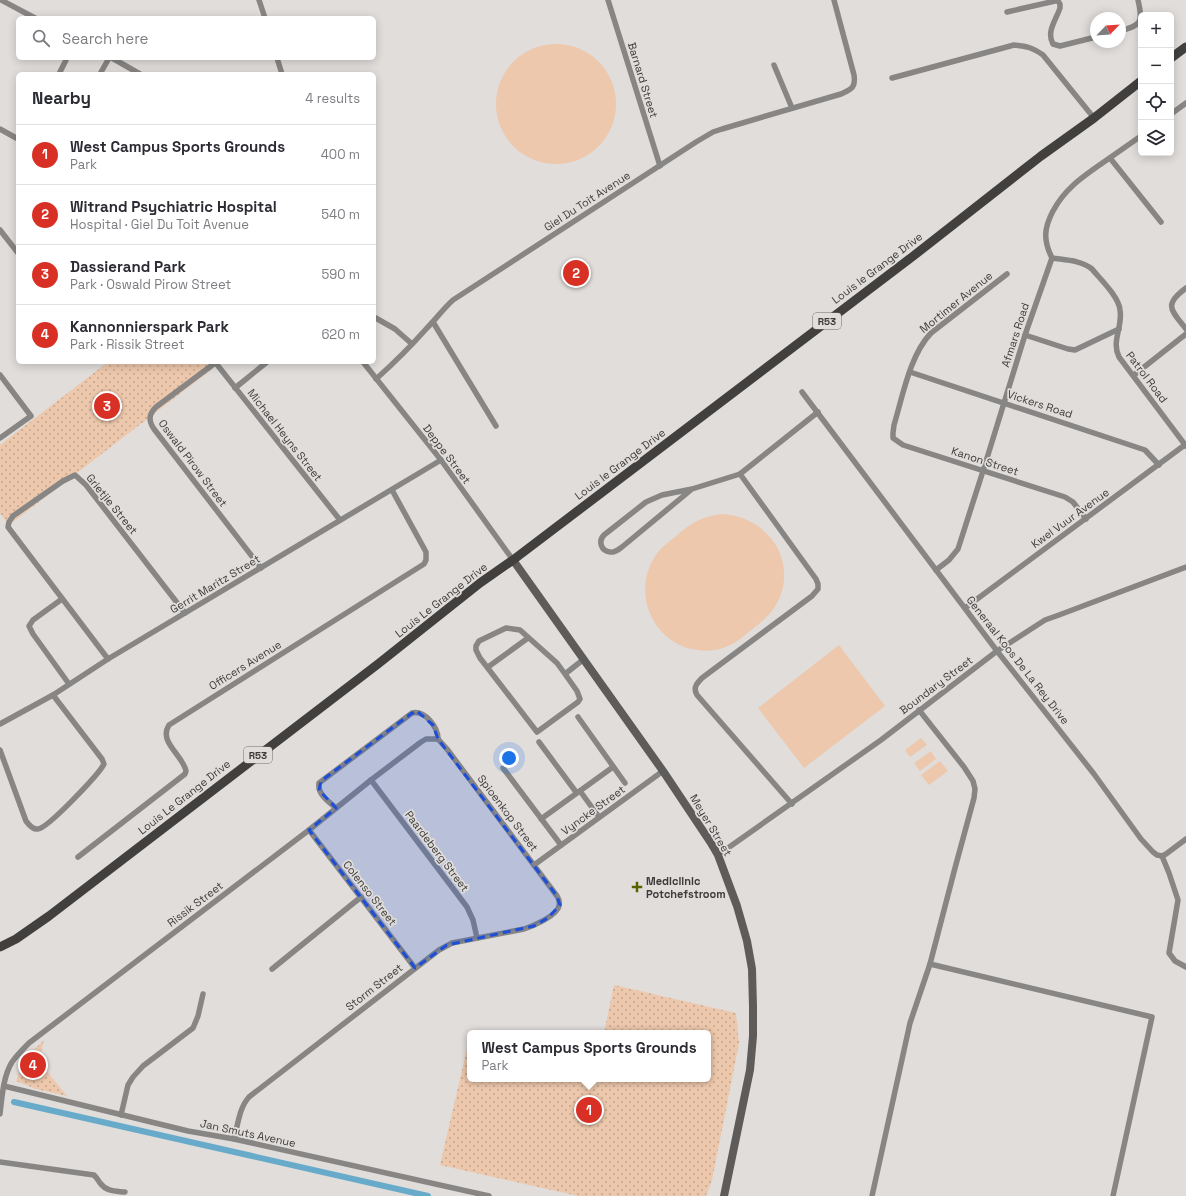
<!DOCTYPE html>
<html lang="en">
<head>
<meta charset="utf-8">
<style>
  :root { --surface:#fff; --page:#f2f2f3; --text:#2b2b33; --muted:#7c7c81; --line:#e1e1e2; --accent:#d93025 }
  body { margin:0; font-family:"Space Grotesk",sans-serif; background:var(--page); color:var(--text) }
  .controls { position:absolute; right:12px; top:12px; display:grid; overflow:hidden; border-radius:6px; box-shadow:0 2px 10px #0003 }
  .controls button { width:36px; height:36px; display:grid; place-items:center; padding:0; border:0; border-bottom:1px solid var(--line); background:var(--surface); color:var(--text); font:20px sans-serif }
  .compass { position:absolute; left:1090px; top:12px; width:36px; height:36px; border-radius:50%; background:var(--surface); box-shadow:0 2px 10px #0003; rotate:65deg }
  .you { position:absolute; left:509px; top:758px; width:14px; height:14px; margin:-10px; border:3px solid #fff; border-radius:50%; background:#1a73e8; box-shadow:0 0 0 6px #1a73e833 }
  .badge { display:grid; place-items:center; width:26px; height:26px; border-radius:50%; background:var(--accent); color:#fff; font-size:13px; font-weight:700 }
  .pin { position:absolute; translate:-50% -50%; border:2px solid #fff; box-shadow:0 1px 4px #0006 }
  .popup { position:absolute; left:467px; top:1030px; width:244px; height:52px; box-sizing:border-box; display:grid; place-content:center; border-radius:6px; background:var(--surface); filter:drop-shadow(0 1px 3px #0005); font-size:13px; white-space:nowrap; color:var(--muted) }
  .popup b { font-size:15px; color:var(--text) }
  .popup::after { content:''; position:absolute; left:50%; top:100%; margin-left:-8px; border:8px solid transparent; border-top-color:var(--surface) }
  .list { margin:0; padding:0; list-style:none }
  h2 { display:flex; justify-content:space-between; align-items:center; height:52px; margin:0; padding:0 16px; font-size:17px }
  h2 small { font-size:13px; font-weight:400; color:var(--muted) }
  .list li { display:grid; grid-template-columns:26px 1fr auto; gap:12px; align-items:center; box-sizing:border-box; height:60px; padding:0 16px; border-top:1px solid var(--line) }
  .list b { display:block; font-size:15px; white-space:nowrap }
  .list p { margin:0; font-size:13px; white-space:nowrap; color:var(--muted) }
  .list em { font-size:13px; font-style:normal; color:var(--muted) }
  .icon { flex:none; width:22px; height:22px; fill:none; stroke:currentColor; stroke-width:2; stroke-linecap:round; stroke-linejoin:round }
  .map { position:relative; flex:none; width:1186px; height:1196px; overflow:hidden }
  .search { position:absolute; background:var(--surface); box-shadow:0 2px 10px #0003; left:16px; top:16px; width:360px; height:44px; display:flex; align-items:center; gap:10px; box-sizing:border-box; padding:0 14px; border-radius:6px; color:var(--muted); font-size:15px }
  .panel { position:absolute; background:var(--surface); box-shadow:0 2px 10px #0003; left:16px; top:72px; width:360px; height:292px; border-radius:6px }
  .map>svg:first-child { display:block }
  .grass { fill:#edc8ac }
  .park { fill:url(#park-dots) }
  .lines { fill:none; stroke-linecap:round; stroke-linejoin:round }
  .canal { stroke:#67aac9; stroke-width:6 }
  .street { stroke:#878685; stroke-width:5.5 }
  .secondary { stroke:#5d5c5b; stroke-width:8 }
  .primary { stroke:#41403e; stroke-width:9 }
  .marked { fill:#1d4ed8; fill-opacity:0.2; stroke:#1d4ed8; stroke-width:3; stroke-dasharray:8 5; stroke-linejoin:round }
  .poi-dot { fill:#5a6200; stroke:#e0dddb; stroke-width:1.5 }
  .labels { text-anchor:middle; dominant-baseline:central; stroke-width:3.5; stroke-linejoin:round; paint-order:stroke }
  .shield { fill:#e0dddb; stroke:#6e6c6b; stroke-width:1 }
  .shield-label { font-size:10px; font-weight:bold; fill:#3d3c3b }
  .street-label { font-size:11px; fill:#3d3c3b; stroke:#e0dddb }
  .poi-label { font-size:11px; font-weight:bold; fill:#3d3c3b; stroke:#e0dddb; text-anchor:start }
</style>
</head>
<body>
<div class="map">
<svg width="1186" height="1196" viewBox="0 0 1186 1196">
  <defs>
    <pattern id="park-dots" width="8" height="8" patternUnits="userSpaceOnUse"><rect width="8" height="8" fill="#edc8ac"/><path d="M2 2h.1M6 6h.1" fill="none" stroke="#c1a48d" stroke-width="1.8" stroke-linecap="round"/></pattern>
  </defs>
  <rect width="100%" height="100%" fill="#e0dddb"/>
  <g class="grass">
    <circle cx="556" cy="104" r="60"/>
    <path d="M723,514C768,517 799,561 777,603C771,615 760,623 750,631C734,645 720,653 698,650C684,649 671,642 661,631C643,611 640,581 654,558C659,549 667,543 675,537C691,523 702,516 723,514Z"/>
    <polygon points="839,645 885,706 804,768 758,708"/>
    <polygon points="921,738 927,745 910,757 905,750"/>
    <polygon points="931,751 936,759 920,771 914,763"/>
    <polygon points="940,761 948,771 929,785 921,775"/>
  </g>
  <g class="park">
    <polygon points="108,362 210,362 215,367 9,525 0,513 0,445"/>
    <polygon points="614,985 736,1013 739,1043 712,1180 706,1196 578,1196 440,1165 470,1036 470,1079 708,1079 708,1033 604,1033"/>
    <polygon points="44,1040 40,1056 45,1069 67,1096 36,1089 16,1081 24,1060"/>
  </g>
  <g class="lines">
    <polyline class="canal" points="14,1102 428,1196"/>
    <g class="street">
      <polyline points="1,0 35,18"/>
      <polyline points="259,0 265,18"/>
      <polyline points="608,0 660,166"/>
      <path d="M1007,12L1055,1H1058L1060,4V8C1056,20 1046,32 1053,44L1060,46L1096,37"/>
      <path d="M1120,31C1142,25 1143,22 1138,0"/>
      <polyline points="112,58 140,74"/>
      <polyline points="277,58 282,74"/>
      <polyline points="774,65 792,108"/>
      <polyline points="59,74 67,58"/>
      <polyline points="100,74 109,58"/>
      <path d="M892,78L1014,45C1027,46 1033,48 1043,55L1094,118"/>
      <polyline points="1171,114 1186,103"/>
      <polyline points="0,129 18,139"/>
      <polyline points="1110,158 1161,222"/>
      <polyline points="0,230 18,253"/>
      <path d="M1052,258C1065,260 1081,260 1092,269C1101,280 1119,297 1120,310C1123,327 1111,341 1119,357L1186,446"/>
      <path d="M1007,274L931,333C910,355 903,395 894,425L893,433V438L903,445L1065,497L1073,502L1086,519"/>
      <path d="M1186,288C1163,305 1171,310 1186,329"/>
      <polyline points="374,317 395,329 412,344"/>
      <polyline points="433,322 496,426"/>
      <polyline points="1025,335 1068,349 1075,350 1119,329"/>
      <polyline points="215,362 340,520"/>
      <polyline points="363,362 441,460 513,560"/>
      <path d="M215,363L156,407C149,414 148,420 154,429L261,568"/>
      <polyline points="910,372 1139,448 1145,450 1159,465"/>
      <polyline points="0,375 31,416 0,438"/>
      <polyline points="1134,375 1186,334"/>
      <path d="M376,379C394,363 411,346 427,328C436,319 443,309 453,300L696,142L713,132L722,129L841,94C851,89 856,88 854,75L834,0"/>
      <polyline points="235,388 267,362"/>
      <polyline points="802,392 997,651 1094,774 1141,839 1153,852 1157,855 1162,856 1169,873 1178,900 1169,953 1175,961 1186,967"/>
      <path d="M692,489L622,547C619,549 615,553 610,552C601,551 598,541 604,535L646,502L662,495L692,489L740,474"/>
      <path d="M936,570L949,560L958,549L983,471L1025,335L1052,258C1043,240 1044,228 1053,211C1065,189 1081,178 1101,164C1114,155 1128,145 1141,136"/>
      <polyline points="62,599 33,620 29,626 33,634 69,684"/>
      <polyline points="965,608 1186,444"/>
      <polyline points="108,659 8,527 9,522 13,516 63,481 75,475 86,485 185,613"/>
      <polyline points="488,667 528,638"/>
      <polyline points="565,674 577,691 580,699 578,702 537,732 480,658 476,650 476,646 479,641 506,628 520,630 557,663 565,674 584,659"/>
      <polyline points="578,717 625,783"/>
      <polyline points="0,724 53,695 108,659 441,460"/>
      <polyline points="539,742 576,792"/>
      <path d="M0,750L26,821C29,825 33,830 38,829C48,828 99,774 104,764L102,759L53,695"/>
      <polyline points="503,768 561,845"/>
      <polyline points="371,780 467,907 473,920 477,938"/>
      <polyline points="580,791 599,817"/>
      <path d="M792,804L697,695C693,688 696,684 702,678L812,596L818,589V584L816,579L740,474L818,412"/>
      <path d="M336,808C329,802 317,794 319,783L412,713C425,710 438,727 438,739"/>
      <polyline points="541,819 613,767"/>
      <polyline points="309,830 415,968"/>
      <polyline points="718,855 881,740 997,651 1045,620 1059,615 1186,567"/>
      <polyline points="1162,856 1166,854 1186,839"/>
      <path d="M78,857L185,774L186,771C183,755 158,742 169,725L424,564L426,560V552L392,490"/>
      <polyline points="534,865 663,771"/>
      <polyline points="930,964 1152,1017 1113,1196"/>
      <polyline points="272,969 361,897"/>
      <polyline points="4,1086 188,1131 234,1139 489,1196"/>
      <path d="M0,1114C2,1097 3,1077 12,1062C17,1055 23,1049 29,1043L309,830L371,780L421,742L426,739H438"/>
      <polyline points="121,1115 128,1085 133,1077 143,1066 193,1028 198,1016 203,994"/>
      <path d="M234,1139C238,1125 239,1108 249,1097L439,950L452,943L524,929C533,926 557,916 559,906C560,902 559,899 557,896L447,749L438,739"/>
      <path d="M0,1162L94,1175C97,1178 98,1180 100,1183C107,1192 115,1191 125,1192"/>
      <polyline points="872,1196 910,1023 930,964 955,868 974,798 975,789 973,781 964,767 919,710"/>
    </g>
    <polyline class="secondary" points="513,560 663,771 711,843 718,855 737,906 747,941 752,969 753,1007 753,1036 750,1070 724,1196"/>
    <g class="primary">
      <polyline points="1171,58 1186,47"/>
      <polyline points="0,947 16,939 49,916 378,664 480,583 513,560 912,257 1041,156 1094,118 1141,81"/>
    </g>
  </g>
  <path class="marked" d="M418,712L433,725L438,739L557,896L560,905L548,918L534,926L447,945L415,968L309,830L336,808L319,790L321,781L412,713Z"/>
  <path class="poi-dot" d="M635 881h4v4h4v4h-4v4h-4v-4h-4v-4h4z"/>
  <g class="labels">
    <g class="shield">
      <rect x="813" y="313" width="28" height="16" rx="3"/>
      <rect x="244" y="747" width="28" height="16" rx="3"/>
    </g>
    <g class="shield-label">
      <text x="827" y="321">R53</text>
      <text x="258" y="755">R53</text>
    </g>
    <g class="street-label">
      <text transform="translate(643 80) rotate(73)">Barnard Street</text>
      <text transform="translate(587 201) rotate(-33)">Giel Du Toit Avenue</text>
      <text transform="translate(877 268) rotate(-37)">Louis le Grange Drive</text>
      <text transform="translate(956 302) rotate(-39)">Mortimer Avenue</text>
      <text transform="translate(1015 335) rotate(-72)">Afmars Road</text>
      <text transform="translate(1147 377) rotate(53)">Patrol Road</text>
      <text transform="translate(1040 404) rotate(18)">Vickers Road</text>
      <text transform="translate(285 435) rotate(52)">Michael Heyns Street</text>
      <text transform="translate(447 454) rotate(53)">Deppe Street</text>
      <text transform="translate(985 461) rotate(18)">Kanon Street</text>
      <text transform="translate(193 463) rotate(53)">Oswald Pirow Street</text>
      <text transform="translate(620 464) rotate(-37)">Louis le Grange Drive</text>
      <text transform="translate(112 504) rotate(51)">Grietjie Street</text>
      <text transform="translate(1070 518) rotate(-36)">Kwel Vuur Avenue</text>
      <text transform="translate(215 584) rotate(-31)">Gerrit Maritz Street</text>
      <text transform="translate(441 600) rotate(-38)">Louis Le Grange Drive</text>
      <text transform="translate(1018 660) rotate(52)">Generaal Koos De La Rey Drive</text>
      <text transform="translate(245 665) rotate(-32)">Officers Avenue</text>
      <text transform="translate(936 685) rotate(-37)">Boundary Street</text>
      <text transform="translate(184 797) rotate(-38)">Louis Le Grange Drive</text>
      <text transform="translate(593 810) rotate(-36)">Vyncke Street</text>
      <text transform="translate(508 813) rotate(53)">Spioenkop Street</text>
      <text transform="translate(711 825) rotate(59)">Meyer Street</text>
      <text transform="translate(437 851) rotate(53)">Paardeberg Street</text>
      <text transform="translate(370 893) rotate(52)">Colenso Street</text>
      <text transform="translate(195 904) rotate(-37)">Rissik Street</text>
      <text transform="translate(374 987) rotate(-38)">Storm Street</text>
      <text transform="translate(248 1133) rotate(12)">Jan Smuts Avenue</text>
    </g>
    <g class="poi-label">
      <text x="646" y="881">Mediclinic<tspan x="646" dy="13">Potchefstroom</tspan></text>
    </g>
  </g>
</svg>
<div class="controls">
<button>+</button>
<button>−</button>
<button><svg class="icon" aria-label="locate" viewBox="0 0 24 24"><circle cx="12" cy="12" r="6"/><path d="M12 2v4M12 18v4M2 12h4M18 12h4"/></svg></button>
<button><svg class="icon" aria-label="layers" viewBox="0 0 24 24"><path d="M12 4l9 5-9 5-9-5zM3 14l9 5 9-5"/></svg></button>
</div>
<svg class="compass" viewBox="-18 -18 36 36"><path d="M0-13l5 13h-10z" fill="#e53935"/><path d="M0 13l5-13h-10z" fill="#7c7c81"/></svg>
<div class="you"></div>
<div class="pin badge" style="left:589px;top:1110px">1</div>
<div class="popup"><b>West Campus Sports Grounds</b>Park</div>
<div class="pin badge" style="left:576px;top:273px">2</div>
<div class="pin badge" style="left:107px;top:406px">3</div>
<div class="pin badge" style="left:33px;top:1065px">4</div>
<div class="search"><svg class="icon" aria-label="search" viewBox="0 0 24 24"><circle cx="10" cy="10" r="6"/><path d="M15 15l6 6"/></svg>Search here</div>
<section class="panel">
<h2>Nearby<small>4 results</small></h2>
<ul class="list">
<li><span class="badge">1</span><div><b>West Campus Sports Grounds</b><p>Park</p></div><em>400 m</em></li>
<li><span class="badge">2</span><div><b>Witrand Psychiatric Hospital</b><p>Hospital · Giel Du Toit Avenue</p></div><em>540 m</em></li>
<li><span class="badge">3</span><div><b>Dassierand Park</b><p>Park · Oswald Pirow Street</p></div><em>590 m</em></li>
<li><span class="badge">4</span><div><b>Kannonnierspark Park</b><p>Park · Rissik Street</p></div><em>620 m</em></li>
</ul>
</section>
</div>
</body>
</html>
